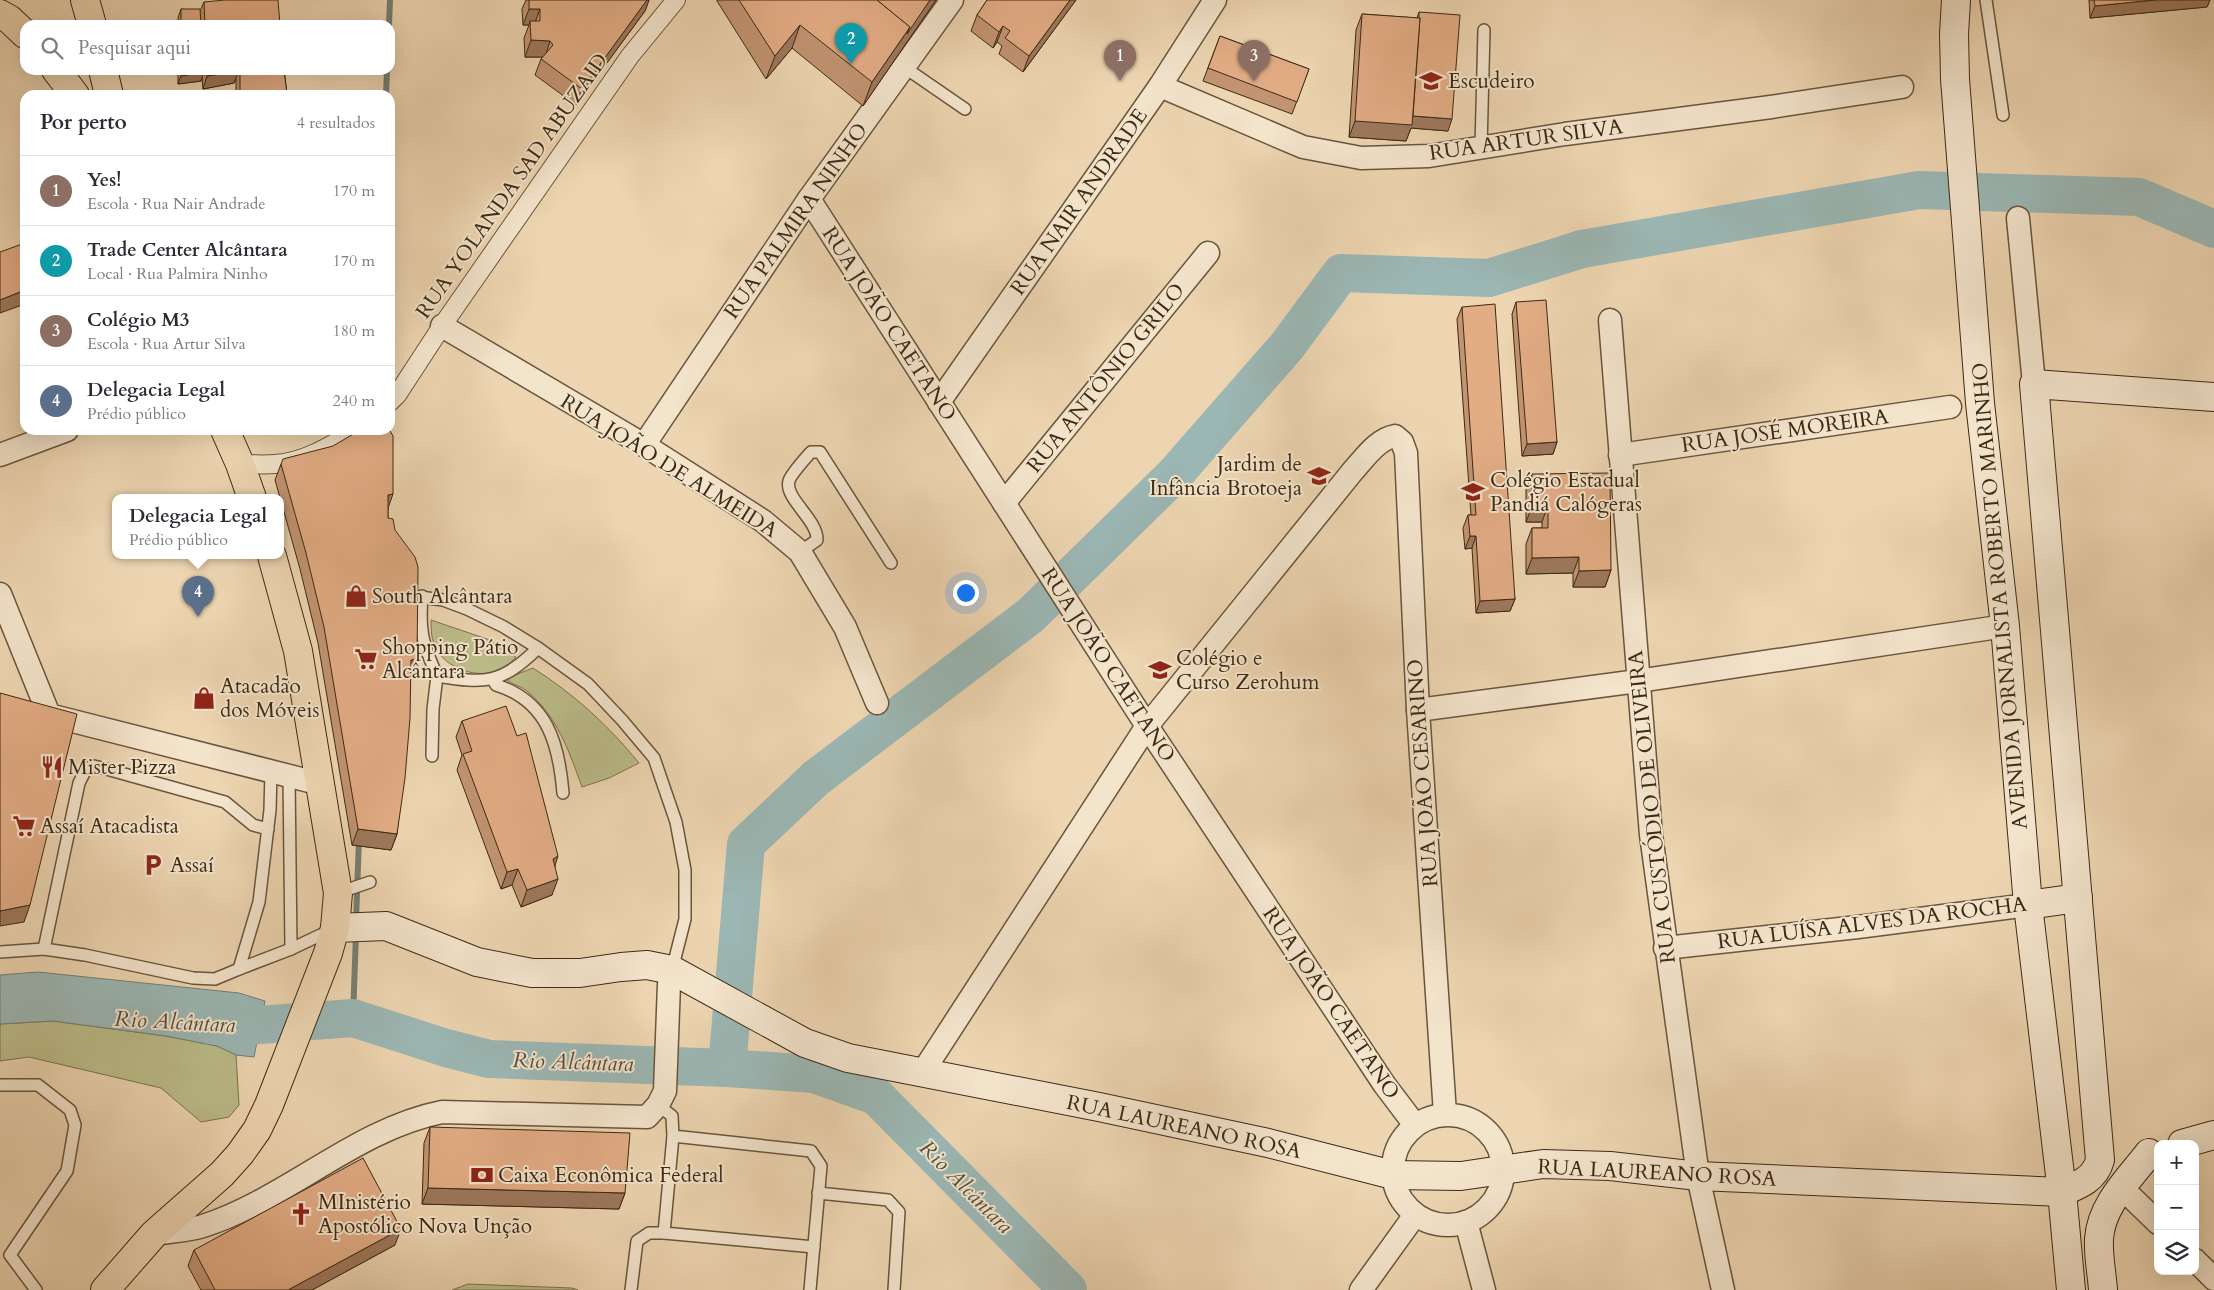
<!DOCTYPE html>
<html lang="pt">
<head>
<meta charset="utf-8">
<style>
  :root { --surface:#fff; --page:#f2f2f3; --text:#2b2b33; --muted:#7c7c81; --line:#e1e1e2; --accent:#1a73e8 }
  body { margin:0; font-family:Cardo,serif; background:var(--page); color:var(--text) }
  .controls { position:absolute; right:15px; bottom:15px; display:grid; overflow:hidden; border-radius:10px; box-shadow:0 5px 20px #0002 }
  .controls button { width:45px; height:45px; display:grid; place-items:center; padding:0; border:0; border-bottom:1px solid var(--line); background:var(--surface); color:var(--text); font:25px sans-serif }
  .you { position:absolute; left:965px; top:592px; width:18px; height:18px; margin:-12px; border:4px solid #fff; border-radius:50%; background:#1a73e8; box-shadow:0 0 0 8px #1a73e833 }
  .badge { display:grid; place-items:center; width:32px; height:32px; border-radius:50%; background:var(--accent); color:#fff; font-size:16px; font-weight:700 }
  .pin { position:absolute; translate:-50% -41px; filter:drop-shadow(0 1px 2px #0008) }
  .pin::after { content:''; position:absolute; top:26px; width:18px; height:15px; background:inherit; clip-path:polygon(0 0,100% 0,50% 100%) }
  .popup { position:absolute; left:112px; top:494px; width:172px; height:65px; box-sizing:border-box; display:grid; place-content:center; border-radius:10px; background:var(--surface); filter:drop-shadow(0 1px 4px #0005); font-size:16px; white-space:nowrap; color:var(--muted) }
  .popup b { font-size:19px; color:var(--text) }
  .popup::after { content:''; position:absolute; left:50%; top:100%; margin-left:-10px; border:10px solid transparent; border-top-color:var(--surface) }
  .list { margin:0; padding:0; list-style:none }
  h2 { display:flex; justify-content:space-between; align-items:center; height:65px; margin:0; padding:0 20px; font-size:21px }
  h2 small { font-size:16px; font-weight:400; color:var(--muted) }
  .list li { display:grid; grid-template-columns:32px 1fr auto; gap:15px; align-items:center; box-sizing:border-box; height:70px; padding:0 20px; border-top:1px solid var(--line) }
  .list b { display:block; font-size:19px; white-space:nowrap }
  .list p { margin:0; font-size:16px; white-space:nowrap; color:var(--muted) }
  .list em { font-size:16px; font-style:normal; color:var(--muted) }
  .icon { flex:none; width:28px; height:28px; fill:none; stroke:currentColor; stroke-width:2; stroke-linecap:round; stroke-linejoin:round }
  .map { position:relative; flex:none; width:2214px; height:1290px; overflow:hidden }
  .search { position:absolute; background:var(--surface); box-shadow:0 5px 20px #0002; left:20px; top:20px; width:375px; height:55px; display:flex; align-items:center; gap:12px; box-sizing:border-box; padding:0 18px; border-radius:15px; color:var(--muted); font-size:19px }
  .panel { position:absolute; background:var(--surface); box-shadow:0 5px 20px #0002; left:20px; top:90px; width:375px; height:345px; border-radius:15px }
  .map>svg:first-child { display:block }
  .green { fill:#bbbc89; stroke:#7c734f }
  .water { fill:#9bb7b4; stroke:#757f74 }
  .lines { fill:none; stroke-linecap:round; stroke-linejoin:round }
  .stream { stroke:#757f74; stroke-width:6 }
  .river { stroke:#9bb7b4; stroke-width:38 }
  .service-casing { stroke:#69553c; stroke-width:14 }
  .pedestrian-casing { stroke:#69553c; stroke-width:20 }
  .minor-casing { stroke:#69553c; stroke-width:25 }
  .secondary-casing { stroke:#3d2a15; stroke-width:30 }
  .primary-casing { stroke:#3d2a15; stroke-width:30 }
  .service { stroke:#f3e4cc; stroke-width:11 }
  .pedestrian { stroke:#f3e4cc; stroke-width:18 }
  .minor { stroke:#f3e4cc; stroke-width:22 }
  .secondary { stroke:#f3e4cc; stroke-width:28 }
  .primary { stroke:#edd5b1; stroke-width:28 }
  .wall { fill:#c29472; stroke:#3d2a15 }
  .shaded-wall { fill:#9e785d; stroke:#3d2a15 }
  .building { fill:#e2ac85; stroke:#3d2a15 }
  .labels { text-anchor:middle; dominant-baseline:central; stroke-width:4; stroke-linejoin:round; paint-order:stroke }
  .poi-label { font-size:21px; fill:#3d2a15; stroke:#f3e4cc; text-anchor:start }
  .street-label { font-size:21px; fill:#3d2a15; stroke:#f3e4cc }
  .water-label { font-size:22px; font-style:italic; fill:#544d3d; stroke:#f3e4cc }
</style>
</head>
<body>
<div class="map">
<svg width="2214" height="1290" viewBox="0 0 2214 1290">
  <rect width="100%" height="100%" fill="#edd5b1"/>
  <filter id="stains"><feTurbulence type="fractalNoise" baseFrequency=".004" numOctaves="4"/><feColorMatrix values="0 0 0 0 .2 0 0 0 0 .09 0 0 0 0 .02 0 0 0 .5 -.17"/></filter>
  <radialGradient id="worn" r=".72"><stop offset=".6" stop-color="#630" stop-opacity="0"/><stop offset="1" stop-color="#630" stop-opacity=".3"/></radialGradient>
  <g class="green">
    <path d="M431,620L487,639L516,657C513,660 509,665 505,667C484,681 449,671 437,650C431,640 431,630 431,620Z"/>
    <path d="M533,668C574,694 609,726 639,763L609,778L582,787C569,751 557,716 527,691C521,686 513,685 507,680L510,677Z"/>
    <polygon points="53,1021 166,1036 217,1046 236,1055 239,1105 229,1117 201,1122 161,1088 29,1057 0,1061 0,1024"/>
    <polygon points="468,1284 572,1288 578,1290 452,1290"/>
  </g>
  <polygon class="water" points="38,972 239,993 265,1001 254,1057 236,1055 217,1046 166,1036 83,1025 53,1021 0,1024 0,975"/>
  <g class="lines">
    <g class="stream">
      <polyline points="389,25 390,0"/>
      <polyline points="386,95 387,70"/>
      <polyline points="356,921 359,838"/>
      <polyline points="353,1018 356,933"/>
    </g>
    <g class="river">
      <polyline points="210,1025 233,1027 353,1018 446,1048 489,1059 727,1068 814,1074 876,1096 1068,1290"/>
      <polyline points="727,1068 746,844 816,778 1031,615 1175,474 1287,346 1341,273 1489,278 1582,249 1919,190 2139,197 2214,229"/>
    </g>
    <defs>
      <g id="service">
        <polyline points="1986,0 2003,115"/>
        <polyline points="904,67 965,109"/>
        <polyline points="1481,147 1484,30"/>
        <path d="M800,552L817,540C818,520 784,498 789,481C791,474 805,459 811,452H820L891,563"/>
        <polyline points="412,596 443,600 467,609 504,627 538,648 588,684 622,720 654,758 676,822 685,870 685,919 672,970"/>
        <path d="M422,596C419,632 423,644 437,676C486,684 501,684 538,648"/>
        <path d="M493,680L496,685C548,701 559,745 563,793"/>
        <polyline points="432,756 433,709 437,676"/>
        <polyline points="289,777 291,949"/>
        <polyline points="338,893 370,882"/>
        <polyline points="44,949 79,783 86,769 94,766 110,770 225,802 253,825 268,829"/>
        <polyline points="0,952 44,949 85,955 193,978 215,979 239,969 259,902 270,810 271,772"/>
        <polyline points="239,969 291,949 331,930"/>
        <polyline points="0,1085 38,1085 70,1110 75,1125 67,1171 10,1255 36,1290"/>
        <polyline points="658,1105 672,1116 673,1136 811,1151 821,1166 810,1290"/>
        <polyline points="673,1136 664,1233 814,1247"/>
        <polyline points="818,1193 888,1200 899,1212 894,1290"/>
        <polyline points="631,1290 637,1241 649,1233 664,1233"/>
      </g>
      <g id="pedestrian">
        <polyline points="390,402 397,395 442,326 630,56 676,0"/>
        <path d="M240,464C252,464 264,465 275,464C305,462 332,445 357,430"/>
      </g>
      <g id="minor">
        <polyline points="1160,86 1303,147 1361,158 1429,156 1565,134 1771,107 1902,87"/>
        <polyline points="809,199 1147,726 1384,1084 1415,1125"/>
        <polyline points="2018,218 2034,384"/>
        <polyline points="1610,320 1651,835 1698,1176 1723,1290"/>
        <polyline points="442,326 644,445 763,521 800,552 845,627 877,703"/>
        <polyline points="939,402 1160,86 1215,0"/>
        <polyline points="644,445 809,199 952,0"/>
        <polyline points="0,455 67,430"/>
        <polyline points="1620,455 1950,407"/>
        <polyline points="1004,503 1208,253"/>
        <polyline points="0,594 49,715 321,784"/>
        <polyline points="1418,710 1638,681 2005,626"/>
        <polyline points="1665,948 1858,927 2028,905"/>
        <path d="M922,1073L1147,726L1352,472C1364,459 1377,439 1395,436L1402,442L1406,453L1418,710L1445,1114"/>
        <circle cx="1448" cy="1170" r="55"/>
        <polyline points="2122,1188 2158,1223"/>
        <polyline points="1466,1222 1484,1290"/>
        <path d="M154,1234C170,1231 188,1231 203,1226C287,1199 356,1129 442,1112L647,1117L658,1105L665,1091L669,984"/>
        <polyline points="2195,1260 2214,1279"/>
        <polyline points="1361,1290 1415,1215"/>
      </g>
      <g id="secondary">
        <polyline points="1956,0 1954,34 1955,79 1980,403 2005,626 2028,905 2062,1192 2071,1290"/>
        <polyline points="2028,905 2078,898"/>
        <path d="M335,928L386,926L477,962L532,973H580L621,967L647,965L672,970L805,1043L848,1058L1099,1107L1268,1143L1393,1175L1461,1176L1543,1164L1610,1166L1698,1176L2062,1192C2079,1185 2095,1179 2100,1160L2034,384L2214,397"/>
        <polyline points="2182,1144 2214,1135"/>
        <path d="M2103,1290C2102,1274 2098,1256 2099,1239C2101,1205 2129,1179 2149,1153"/>
      </g>
      <g id="primary">
        <polyline points="85,0 92,25"/>
        <polyline points="0,14 9,19 25,34"/>
        <polyline points="56,70 75,95"/>
        <polyline points="103,70 109,95"/>
        <polyline points="225,430 240,464 252,498"/>
        <polyline points="105,1290 154,1234 222,1174 240,1154 257,1130 269,1105 328,953 335,928 338,893 298,651 272,556"/>
      </g>
    </defs>
    <use href="#service" class="service-casing"/>
    <use href="#pedestrian" class="pedestrian-casing"/>
    <use href="#minor" class="minor-casing"/>
    <use href="#secondary" class="secondary-casing"/>
    <use href="#primary" class="primary-casing"/>
    <use href="#service" class="service"/>
    <use href="#pedestrian" class="pedestrian"/>
    <use href="#minor" class="minor"/>
    <use href="#secondary" class="secondary"/>
    <use href="#primary" class="primary"/>
  </g>
  <g class="wall">
    <polygon points="526,0 649,0 645,11 576,105 535,75 541,59 543,57 525,57 524,38 529,25 523,25 522,9"/>
    <polygon points="717,0 936,0 863,106 792,48 766,79 717,1"/>
    <polygon points="987,0 1076,0 1023,72 999,54 1002,46 997,42 993,48 971,31 977,15"/>
    <polygon points="2089,0 2210,0 2207,7 2090,18"/>
    <polygon points="204,2 280,25 178,25 178,18 181,9 200,11"/>
    <polygon points="1419,12 1448,131 1411,128 1406,141 1349,137 1356,30 1362,14 1417,18"/>
    <polygon points="1220,36 1309,69 1292,114 1203,81"/>
    <polygon points="178,70 284,70 287,94 286,95 236,95 236,79 234,83 203,89 202,78 201,81 178,84"/>
    <polygon points="1516,302 1557,442 1553,454 1522,456 1512,314"/>
    <polygon points="1462,307 1515,599 1510,611 1476,613 1472,548 1465,549 1463,528 1468,515 1471,515 1457,319"/>
    <polygon points="281,464 388,507 388,518 411,675 410,675 397,834 391,850 352,845 318,643 300,569 275,480"/>
    <polygon points="1532,474 1611,570 1605,587 1573,587 1573,573 1526,574 1526,544 1532,528 1542,528 1542,522 1526,522 1526,490"/>
    <polygon points="462,721 555,866 552,895 521,907 512,885 501,889 457,770 462,755 456,737"/>
    <polygon points="430,1127 625,1193 619,1209 422,1204 424,1143"/>
    <polygon points="395,1245 312,1290 201,1290 188,1266 194,1250"/>
  </g>
  <g class="shaded-wall">
    <polygon points="647,0 649,0 645,11 576,105 582,89"/>
    <polygon points="930,0 936,0 863,106 872,82 910,27"/>
    <polygon points="1070,0 1076,0 1023,72 1029,56"/>
    <polygon points="2155,0 2210,0 2207,7 2090,18 2095,6"/>
    <polygon points="529,9 540,9 534,25 530,21 529,25 523,25"/>
    <polygon points="800,25 792,48 766,79 775,56"/>
    <polygon points="1003,26 997,42 993,48 999,32"/>
    <polygon points="531,40 550,41 545,57 525,57"/>
    <polygon points="239,71 234,83 203,89 207,76"/>
    <polygon points="204,72 201,81 178,84 181,76"/>
    <polygon points="1412,116 1452,119 1448,131 1411,128 1406,141 1349,137 1355,121"/>
    <polygon points="25,290 25,304 0,313 0,300"/>
    <polygon points="1557,442 1553,454 1522,456 1527,444"/>
    <polygon points="393,494 387,511 388,495"/>
    <polygon points="1548,505 1542,522 1526,522 1532,506"/>
    <polygon points="1470,536 1476,536 1472,548 1465,549"/>
    <polygon points="1579,557 1573,573 1526,574 1532,558"/>
    <polygon points="1611,570 1605,587 1573,587 1579,571"/>
    <polygon points="1515,599 1510,611 1476,613 1480,601"/>
    <polygon points="417,659 411,675 405,676 411,660"/>
    <polygon points="358,829 397,834 391,850 352,845"/>
    <polygon points="558,856 553,872 553,859"/>
    <polygon points="518,869 512,885 501,889 507,872"/>
    <polygon points="558,879 552,895 521,907 527,890"/>
    <polygon points="30,905 24,922 0,926 0,911"/>
    <polygon points="428,1188 625,1193 619,1209 422,1204"/>
    <polygon points="401,1229 395,1245 312,1290 288,1290"/>
  </g>
  <g class="building">
    <polygon points="225,0 278,0 280,25 205,25 204,2"/>
    <polygon points="529,0 647,0 582,89 541,59 553,45 550,41 531,40 530,21 540,21 540,9 529,9"/>
    <polygon points="739,0 877,0 910,27 872,82 800,25 775,56"/>
    <polygon points="877,0 930,0 907,34 910,27"/>
    <polygon points="987,0 1070,0 1029,56 1005,38 1010,31 1003,26 999,32 977,15"/>
    <polygon points="2094,0 2155,0 2095,6"/>
    <polygon points="181,9 200,9 201,25 181,25"/>
    <polygon points="1419,12 1460,15 1452,119 1413,116 1420,18 1419,18"/>
    <polygon points="1362,14 1420,18 1412,125 1355,121"/>
    <polygon points="1220,36 1309,69 1297,102 1208,68"/>
    <polygon points="181,70 204,70 204,72 181,76"/>
    <polygon points="207,70 239,70 239,71 207,76"/>
    <polygon points="240,70 284,70 287,94 281,95 240,95"/>
    <polygon points="25,243 25,290 0,300 0,252"/>
    <polygon points="1546,300 1557,442 1527,444 1516,302"/>
    <polygon points="1495,304 1515,599 1480,601 1476,536 1470,536 1468,515 1476,515 1462,307"/>
    <polygon points="360,430 389,430 390,431 393,436 393,494 388,495 388,518 393,519 395,530 415,557 418,567 417,659 411,660 410,718 405,778 397,834 358,829 324,627 306,553 281,464 283,459 333,446"/>
    <polygon points="1610,473 1611,570 1579,571 1579,557 1532,558 1532,528 1548,528 1548,505 1532,506 1532,474"/>
    <polygon points="0,693 77,714 30,905 0,911"/>
    <polygon points="506,706 517,736 526,733 558,856 553,859 558,879 527,890 518,869 507,872 463,754 472,751 462,721"/>
    <polygon points="430,1127 630,1133 625,1193 428,1188"/>
    <polygon points="363,1158 401,1229 288,1290 215,1290 194,1250"/>
  </g>
  <defs>
    <symbol id="school-bare" viewBox="-9 -9 18 18"><path d="M0-5L7-2L0 1L-7-2ZM-4 1L0 2.5L4 1V4Q0 6-4 4Z" fill="#8f2418" stroke="#f3e4cc" stroke-width="2.5" paint-order="stroke"/></symbol>
    <symbol id="shop-bare" viewBox="-9 -9 18 18"><path d="M-5-2.5h2.3a2.7 3.5 0 0 1 5.4 0H5L5.5 6h-11ZM-1.5-2.5h3a1.5 2.3 0 0 0-3 0Z" fill="#8f2418" stroke="#f3e4cc" stroke-width="2.5" paint-order="stroke"/></symbol>
    <symbol id="supermarket-bare" viewBox="-9 -9 18 18"><path d="M-6-5.5h2.5l.6 2H6L4.5 2H-2.5L-4.4-4H-6ZM-1.5 3.2a1.3 1.3 0 1 0 .1 0ZM3 3.2a1.3 1.3 0 1 0 .1 0Z" fill="#8f2418" stroke="#f3e4cc" stroke-width="2.5" paint-order="stroke"/></symbol>
    <symbol id="restaurant-bare" viewBox="-9 -9 18 18"><path d="M-5-6h1v4h1v-4h1v4h1v-4h1v5L-1.5 .5V6h-2V.5L-5-1ZM5-6V6H3V1.5H1.5Q1.5-4 5-6Z" fill="#8f2418" stroke="#f3e4cc" stroke-width="2.5" paint-order="stroke"/></symbol>
    <symbol id="parking-bare" viewBox="-9 -9 18 18"><path d="M-3.5-5.5H1a3.5 3.5 0 0 1 0 7H-1V5.5H-3.5ZM-1-3.4V-.6H.8a1.4 1.4 0 0 0 0-2.8Z" fill="#8f2418" stroke="#f3e4cc" stroke-width="2.5" paint-order="stroke"/></symbol>
    <symbol id="bank-bare" viewBox="-9 -9 18 18"><path d="M-6-4H6V4H-6ZM0-2.3a2.3 2.3 0 1 0 0 4.6a2.3 2.3 0 1 0 0-4.6Z" fill="#8f2418" stroke="#f3e4cc" stroke-width="2.5" paint-order="stroke"/></symbol>
    <symbol id="church-bare" viewBox="-9 -9 18 18"><path d="M-1.2-6h2.4v3.5h3.3v2.4h-3.3V6h-2.4V-.1h-3.3v-2.4h3.3Z" fill="#8f2418" stroke="#f3e4cc" stroke-width="2.5" paint-order="stroke"/></symbol>
  </defs>
  <g fill-rule="evenodd">
    <use href="#school-bare" x="1415" y="65" width="32" height="32"/>
    <use href="#school-bare" x="1303" y="460" width="32" height="32"/>
    <use href="#school-bare" x="1457" y="476" width="32" height="32"/>
    <use href="#shop-bare" x="340" y="580" width="32" height="32"/>
    <use href="#supermarket-bare" x="350" y="643" width="32" height="32"/>
    <use href="#school-bare" x="1144" y="654" width="32" height="32"/>
    <use href="#shop-bare" x="188" y="682" width="32" height="32"/>
    <use href="#restaurant-bare" x="36" y="751" width="32" height="32"/>
    <use href="#supermarket-bare" x="8" y="810" width="32" height="32"/>
    <use href="#parking-bare" x="137" y="849" width="32" height="32"/>
    <use href="#bank-bare" x="466" y="1159" width="32" height="32"/>
    <use href="#church-bare" x="285" y="1198" width="32" height="32"/>
  </g>
  <g class="labels">
    <g class="poi-label">
      <text x="1448" y="81">Escudeiro</text>
      <text x="1302" y="464" text-anchor="end">Jardim de<tspan x="1302" dy="24">Infância Brotoeja</tspan></text>
      <text x="1490" y="480">Colégio Estadual<tspan x="1490" dy="24">Pandiá Calógeras</tspan></text>
      <text x="372" y="596">South Alcântara</text>
      <text x="382" y="647">Shopping Pátio<tspan x="382" dy="24">Alcântara</tspan></text>
      <text x="1176" y="658">Colégio e<tspan x="1176" dy="24">Curso Zerohum</tspan></text>
      <text x="220" y="686">Atacadão<tspan x="220" dy="24">dos Móveis</tspan></text>
      <text x="68" y="767">Mister Pizza</text>
      <text x="40" y="826">Assaí Atacadista</text>
      <text x="170" y="865">Assaí</text>
      <text x="498" y="1175">Caixa Econômica Federal</text>
      <text x="318" y="1202">MInistério<tspan x="318" dy="24">Apostólico Nova Unção</tspan></text>
    </g>
    <g class="street-label">
      <text transform="translate(1526 140) rotate(-8)">RUA ARTUR SILVA</text>
      <text transform="translate(512 186) rotate(-55)">RUA YOLANDA SAD ABUZAID</text>
      <text transform="translate(1079 202) rotate(-55)">RUA NAIR ANDRADE</text>
      <text transform="translate(796 221) rotate(-55)">RUA PALMIRA NINHO</text>
      <text transform="translate(889 324) rotate(57)">RUA JOÃO CAETANO</text>
      <text transform="translate(1106 378) rotate(-51)">RUA ANTÔNIO GRILO</text>
      <text transform="translate(1785 431) rotate(-8)">RUA JOSÉ MOREIRA</text>
      <text transform="translate(669 466) rotate(32)">RUA JOÃO DE ALMEIDA</text>
      <text transform="translate(2000 596) rotate(-95)">AVENIDA JORNALISTA ROBERTO MARINHO</text>
      <text transform="translate(1108 665) rotate(57)">RUA JOÃO CAETANO</text>
      <text transform="translate(1423 773) rotate(-94)">RUA JOÃO CESARINO</text>
      <text transform="translate(1652 807) rotate(-96)">RUA CUSTÓDIO DE OLIVEIRA</text>
      <text transform="translate(1872 923) rotate(-7)">RUA LUÍSA ALVES DA ROCHA</text>
      <text transform="translate(1331 1003) rotate(56)">RUA JOÃO CAETANO</text>
      <text transform="translate(1184 1127) rotate(12)">RUA LAUREANO ROSA</text>
      <text transform="translate(1657 1173) rotate(3)">RUA LAUREANO ROSA</text>
    </g>
    <g class="water-label">
      <text transform="translate(175 1022) rotate(3)">Rio Alcântara</text>
      <text transform="translate(573 1062) rotate(2)">Rio Alcântara</text>
      <text transform="translate(966 1187) rotate(45)">Rio Alcântara</text>
    </g>
  </g>
  <rect width="100%" height="100%" filter="url(#stains)"/>
  <rect width="100%" height="100%" fill="url(#worn)"/>
</svg>
<div class="controls">
<button>+</button>
<button>−</button>
<button><svg class="icon" aria-label="layers" viewBox="0 0 24 24"><path d="M12 4l9 5-9 5-9-5zM3 14l9 5 9-5"/></svg></button>
</div>
<div class="you"></div>
<div class="pin badge" style="left:1120px;top:81px;background:#8d6e63">1</div>
<div class="pin badge" style="left:851px;top:64px;background:#0f9aa8">2</div>
<div class="pin badge" style="left:1254px;top:81px;background:#8d6e63">3</div>
<div class="pin badge" style="left:198px;top:617px;background:#5c6f8a">4</div>
<div class="popup"><b>Delegacia Legal</b>Prédio público</div>
<div class="search"><svg class="icon" aria-label="search" viewBox="0 0 24 24"><circle cx="10" cy="10" r="6"/><path d="M15 15l6 6"/></svg>Pesquisar aqui</div>
<section class="panel">
<h2>Por perto<small>4 resultados</small></h2>
<ul class="list">
<li><span class="badge" style="background:#8d6e63">1</span><div><b>Yes!</b><p>Escola · Rua Nair Andrade</p></div><em>170 m</em></li>
<li><span class="badge" style="background:#0f9aa8">2</span><div><b>Trade Center Alcântara</b><p>Local · Rua Palmira Ninho</p></div><em>170 m</em></li>
<li><span class="badge" style="background:#8d6e63">3</span><div><b>Colégio M3</b><p>Escola · Rua Artur Silva</p></div><em>180 m</em></li>
<li><span class="badge" style="background:#5c6f8a">4</span><div><b>Delegacia Legal</b><p>Prédio público</p></div><em>240 m</em></li>
</ul>
</section>
</div>
</body>
</html>
